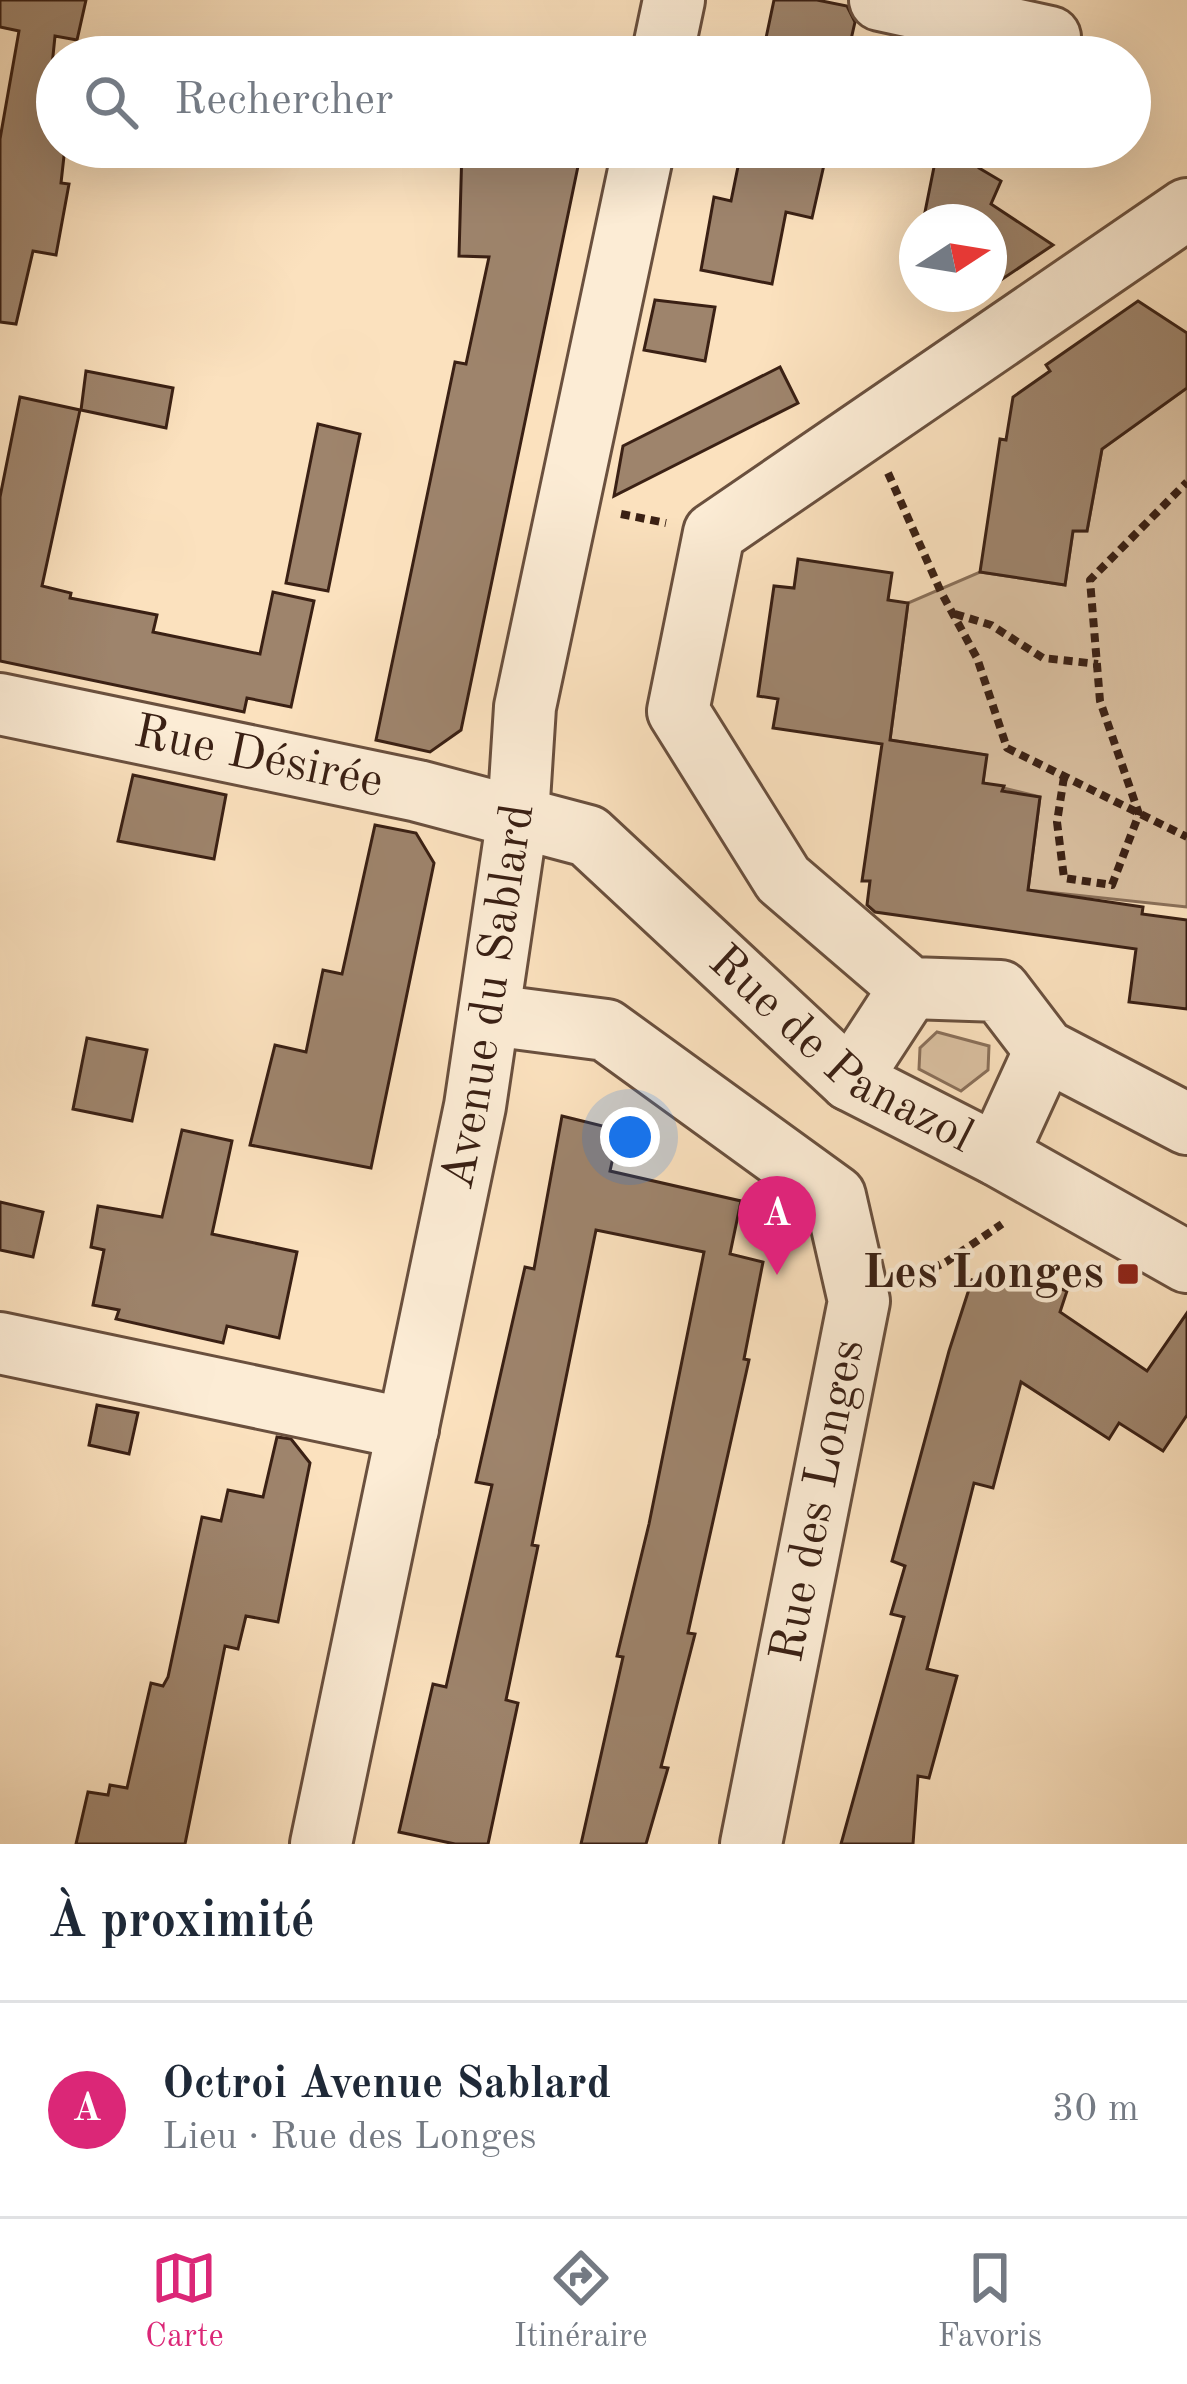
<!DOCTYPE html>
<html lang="fr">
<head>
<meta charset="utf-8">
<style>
  :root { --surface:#fff; --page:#f6f6f7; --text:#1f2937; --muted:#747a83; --line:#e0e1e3; --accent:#db2777 }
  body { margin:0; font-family:"Old Standard TT",serif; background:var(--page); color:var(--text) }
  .compass { position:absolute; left:899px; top:204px; width:108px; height:108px; border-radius:50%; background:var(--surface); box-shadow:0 12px 48px #0002; rotate:78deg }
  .you { position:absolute; left:630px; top:1137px; width:42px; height:42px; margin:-30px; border:9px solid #fff; border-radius:50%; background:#1a73e8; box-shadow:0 0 0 18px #1a73e833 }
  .badge { display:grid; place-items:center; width:78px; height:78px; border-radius:50%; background:var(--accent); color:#fff; font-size:39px; font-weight:700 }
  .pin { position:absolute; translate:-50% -99px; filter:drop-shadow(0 3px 6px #0008) }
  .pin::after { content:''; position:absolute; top:63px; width:42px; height:36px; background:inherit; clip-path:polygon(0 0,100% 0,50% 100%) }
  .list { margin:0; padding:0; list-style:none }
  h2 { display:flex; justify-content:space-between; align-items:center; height:156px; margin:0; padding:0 48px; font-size:51px }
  h2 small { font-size:39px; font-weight:400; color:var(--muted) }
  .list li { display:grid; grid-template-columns:78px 1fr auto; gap:36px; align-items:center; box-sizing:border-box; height:216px; padding:0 48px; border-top:3px solid var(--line) }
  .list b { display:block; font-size:45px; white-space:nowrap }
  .list p { margin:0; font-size:39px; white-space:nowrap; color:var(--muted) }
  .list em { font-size:39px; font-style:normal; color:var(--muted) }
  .icon { flex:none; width:66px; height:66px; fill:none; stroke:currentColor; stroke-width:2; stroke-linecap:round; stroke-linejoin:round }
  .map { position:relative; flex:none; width:1187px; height:1844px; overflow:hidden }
  .search { position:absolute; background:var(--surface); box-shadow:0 12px 48px #0002; left:36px; right:36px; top:36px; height:132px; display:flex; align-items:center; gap:30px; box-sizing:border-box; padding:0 42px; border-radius:66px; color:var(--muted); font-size:45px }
  .sheet { height:372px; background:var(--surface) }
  nav { display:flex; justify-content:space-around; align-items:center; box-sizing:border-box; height:168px; border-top:3px solid var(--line); background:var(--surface); font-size:33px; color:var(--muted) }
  nav a { display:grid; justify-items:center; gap:6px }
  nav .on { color:var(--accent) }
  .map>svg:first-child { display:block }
  .green { fill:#dac0a1; stroke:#8a705a; stroke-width:3 }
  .building { fill:#9e846c; stroke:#3a2014; stroke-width:3 }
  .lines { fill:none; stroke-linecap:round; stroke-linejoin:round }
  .minor-casing { stroke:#6a503e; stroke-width:66 }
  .path { stroke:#3a2014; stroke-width:8; stroke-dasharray:9 6; stroke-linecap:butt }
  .minor { stroke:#fcecd5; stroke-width:60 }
  .poi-dot { fill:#8f2418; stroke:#fcecd5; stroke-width:4.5 }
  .labels { text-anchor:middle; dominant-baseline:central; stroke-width:9; stroke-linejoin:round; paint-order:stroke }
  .street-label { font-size:48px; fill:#3a2014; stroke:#fcecd5 }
  .poi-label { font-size:48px; font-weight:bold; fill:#3a2014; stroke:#fcecd5; text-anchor:end }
</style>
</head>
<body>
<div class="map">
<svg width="1187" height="1844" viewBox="0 0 1187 1844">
  <rect width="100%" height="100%" fill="#fbe1be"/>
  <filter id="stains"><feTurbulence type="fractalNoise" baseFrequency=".00167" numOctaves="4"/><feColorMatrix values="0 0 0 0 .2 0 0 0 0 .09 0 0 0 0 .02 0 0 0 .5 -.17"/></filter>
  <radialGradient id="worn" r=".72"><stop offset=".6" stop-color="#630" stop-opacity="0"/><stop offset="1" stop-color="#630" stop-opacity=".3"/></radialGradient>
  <g class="green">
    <polygon points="1187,388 1187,907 1028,890 1040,797 983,783 986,755 890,740 908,603 980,572 1065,585 1073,531 1087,531 1102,449"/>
    <polygon points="937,1032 989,1046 988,1070 961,1091 919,1069 920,1048"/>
  </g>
  <g class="building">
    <polygon points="0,0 86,0 77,40 55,36 47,115 57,117 57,147 65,147 61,183 69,184 56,255 33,251 16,324 0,322 0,139 19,31 0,27"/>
    <polygon points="774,0 817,0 847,6 855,22 847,57 762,57"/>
    <polygon points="462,147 582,147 461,730 430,752 376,740 455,362 466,364 489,257 459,256"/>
    <polygon points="742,147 828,147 812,218 786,212 772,284 701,270 714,197 731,201"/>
    <polygon points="938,147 983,147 979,168 1001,181 991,204 1053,245 989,288 989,222 923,222"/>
    <polygon points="655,300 715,307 705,361 644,350"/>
    <polygon points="1138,301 1187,333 1187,388 1102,449 1087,531 1073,531 1065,585 980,572 1000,439 1006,440 1013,397 1050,371 1046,365"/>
    <polygon points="780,367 798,403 614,496 623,446"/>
    <polygon points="86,371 173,388 166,428 81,410"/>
    <polygon points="20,397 80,410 42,586 71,593 70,598 157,615 153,632 260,654 273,592 314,601 291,707 247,698 244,712 0,661 0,497"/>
    <polygon points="318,424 360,434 328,591 286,583"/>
    <polygon points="798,559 892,573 888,600 908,603 890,740 987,755 983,783 1004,786 1002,791 1040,797 1028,890 1143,907 1142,914 1187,920 1187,1009 1129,1002 1136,949 875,912 867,905 870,881 862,881 882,744 773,728 778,699 758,696 774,586 794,588"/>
    <polygon points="133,775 226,795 214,859 118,841"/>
    <polygon points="375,825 416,833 434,863 371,1168 250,1145 275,1045 306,1052 323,970 342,974"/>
    <polygon points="87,1038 147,1050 132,1121 73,1109"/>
    <polygon points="562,1116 619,1130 610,1171 741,1201 730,1254 763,1262 744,1359 749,1360 688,1633 695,1634 661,1767 668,1768 646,1844 581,1844 623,1657 617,1656 649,1524 704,1252 596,1230 532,1545 538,1546 506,1700 518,1703 488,1844 455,1844 399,1832 433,1684 446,1687 492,1485 476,1482 525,1267 534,1269"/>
    <polygon points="182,1130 232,1141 212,1234 297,1252 279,1338 227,1326 223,1343 116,1319 119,1310 93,1305 104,1250 91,1247 98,1206 162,1217"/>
    <polygon points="0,1202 43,1212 33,1257 0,1250"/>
    <polygon points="1003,1269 1067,1291 1060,1312 1147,1371 1187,1313 1187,1415 1163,1451 1119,1423 1109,1439 1021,1382 993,1488 974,1483 927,1669 957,1676 929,1778 918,1776 913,1844 841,1844 904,1617 891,1614 905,1566 892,1561 949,1351 972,1280 997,1288"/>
    <polygon points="97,1405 138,1413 129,1454 89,1445"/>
    <polygon points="277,1437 291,1439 310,1463 278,1622 246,1616 238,1649 225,1646 185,1844 76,1844 88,1792 108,1795 110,1785 127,1788 151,1683 163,1686 168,1677 202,1517 221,1521 228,1490 263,1497"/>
  </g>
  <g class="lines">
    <defs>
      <g id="minor">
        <polyline points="880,0 1050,37"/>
        <polyline points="662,57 674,0"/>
        <polyline points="1187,209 714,533 678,711 783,879 910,988 1000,991 1045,1050 1187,1124"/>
        <path id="s1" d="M0,704L418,791L588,836L850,1080L997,1155L1187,1262"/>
        <polyline points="491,1015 606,1030 835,1196 859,1301 751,1844"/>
        <polyline points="850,1080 910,988"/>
        <polyline points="997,1155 1045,1050"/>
        <polyline points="0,1343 408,1429"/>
        <path id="s2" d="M321,1844L475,1106L518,816L525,707L644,147"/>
      </g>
    </defs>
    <use href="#minor" class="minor-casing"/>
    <g class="path">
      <polyline points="888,473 941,592 977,658 1007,748 1187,837"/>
      <polyline points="621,514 666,523"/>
      <polyline points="955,614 991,625 1043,658 1098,664"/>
      <polyline points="1064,777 1057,822 1064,878 1112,885 1139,814 1100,701 1090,580 1187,482"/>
      <polyline points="905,1281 946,1262 1002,1224"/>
    </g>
    <use href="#minor" class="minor"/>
  </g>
  <rect class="poi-dot" x="1116" y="1262" width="24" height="24" rx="6"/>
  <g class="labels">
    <g class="street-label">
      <text stroke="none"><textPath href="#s1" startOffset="264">Rue Désirée</textPath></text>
      <text stroke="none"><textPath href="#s2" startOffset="864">Avenue du Sablard</textPath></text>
      <text stroke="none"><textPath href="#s1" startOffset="936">Rue de Panazol</textPath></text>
      <text transform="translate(819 1501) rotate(-79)">Rue des Longes</text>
    </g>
    <g class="poi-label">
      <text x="1104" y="1274">Les Longes</text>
    </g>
  </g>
  <rect width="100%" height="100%" filter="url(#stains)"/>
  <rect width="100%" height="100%" fill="url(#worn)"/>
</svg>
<svg class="compass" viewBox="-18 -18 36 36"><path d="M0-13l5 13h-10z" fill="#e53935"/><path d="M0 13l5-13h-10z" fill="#747a83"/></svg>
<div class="you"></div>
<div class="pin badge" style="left:777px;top:1275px">A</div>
<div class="search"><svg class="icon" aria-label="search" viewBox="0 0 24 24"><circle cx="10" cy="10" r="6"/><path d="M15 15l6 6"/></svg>Rechercher</div>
</div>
<section class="sheet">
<h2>À proximité<small></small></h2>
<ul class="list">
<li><span class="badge">A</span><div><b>Octroi Avenue Sablard</b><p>Lieu · Rue des Longes</p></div><em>30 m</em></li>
</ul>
</section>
<nav>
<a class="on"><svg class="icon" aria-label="map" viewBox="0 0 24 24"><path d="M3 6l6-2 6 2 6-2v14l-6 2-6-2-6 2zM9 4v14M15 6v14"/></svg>Carte</a>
<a><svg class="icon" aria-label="directions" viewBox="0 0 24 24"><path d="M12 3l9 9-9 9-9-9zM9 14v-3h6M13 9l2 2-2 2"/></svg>Itinéraire</a>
<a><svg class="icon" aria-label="saved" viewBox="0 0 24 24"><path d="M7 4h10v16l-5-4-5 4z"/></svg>Favoris</a>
</nav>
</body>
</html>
